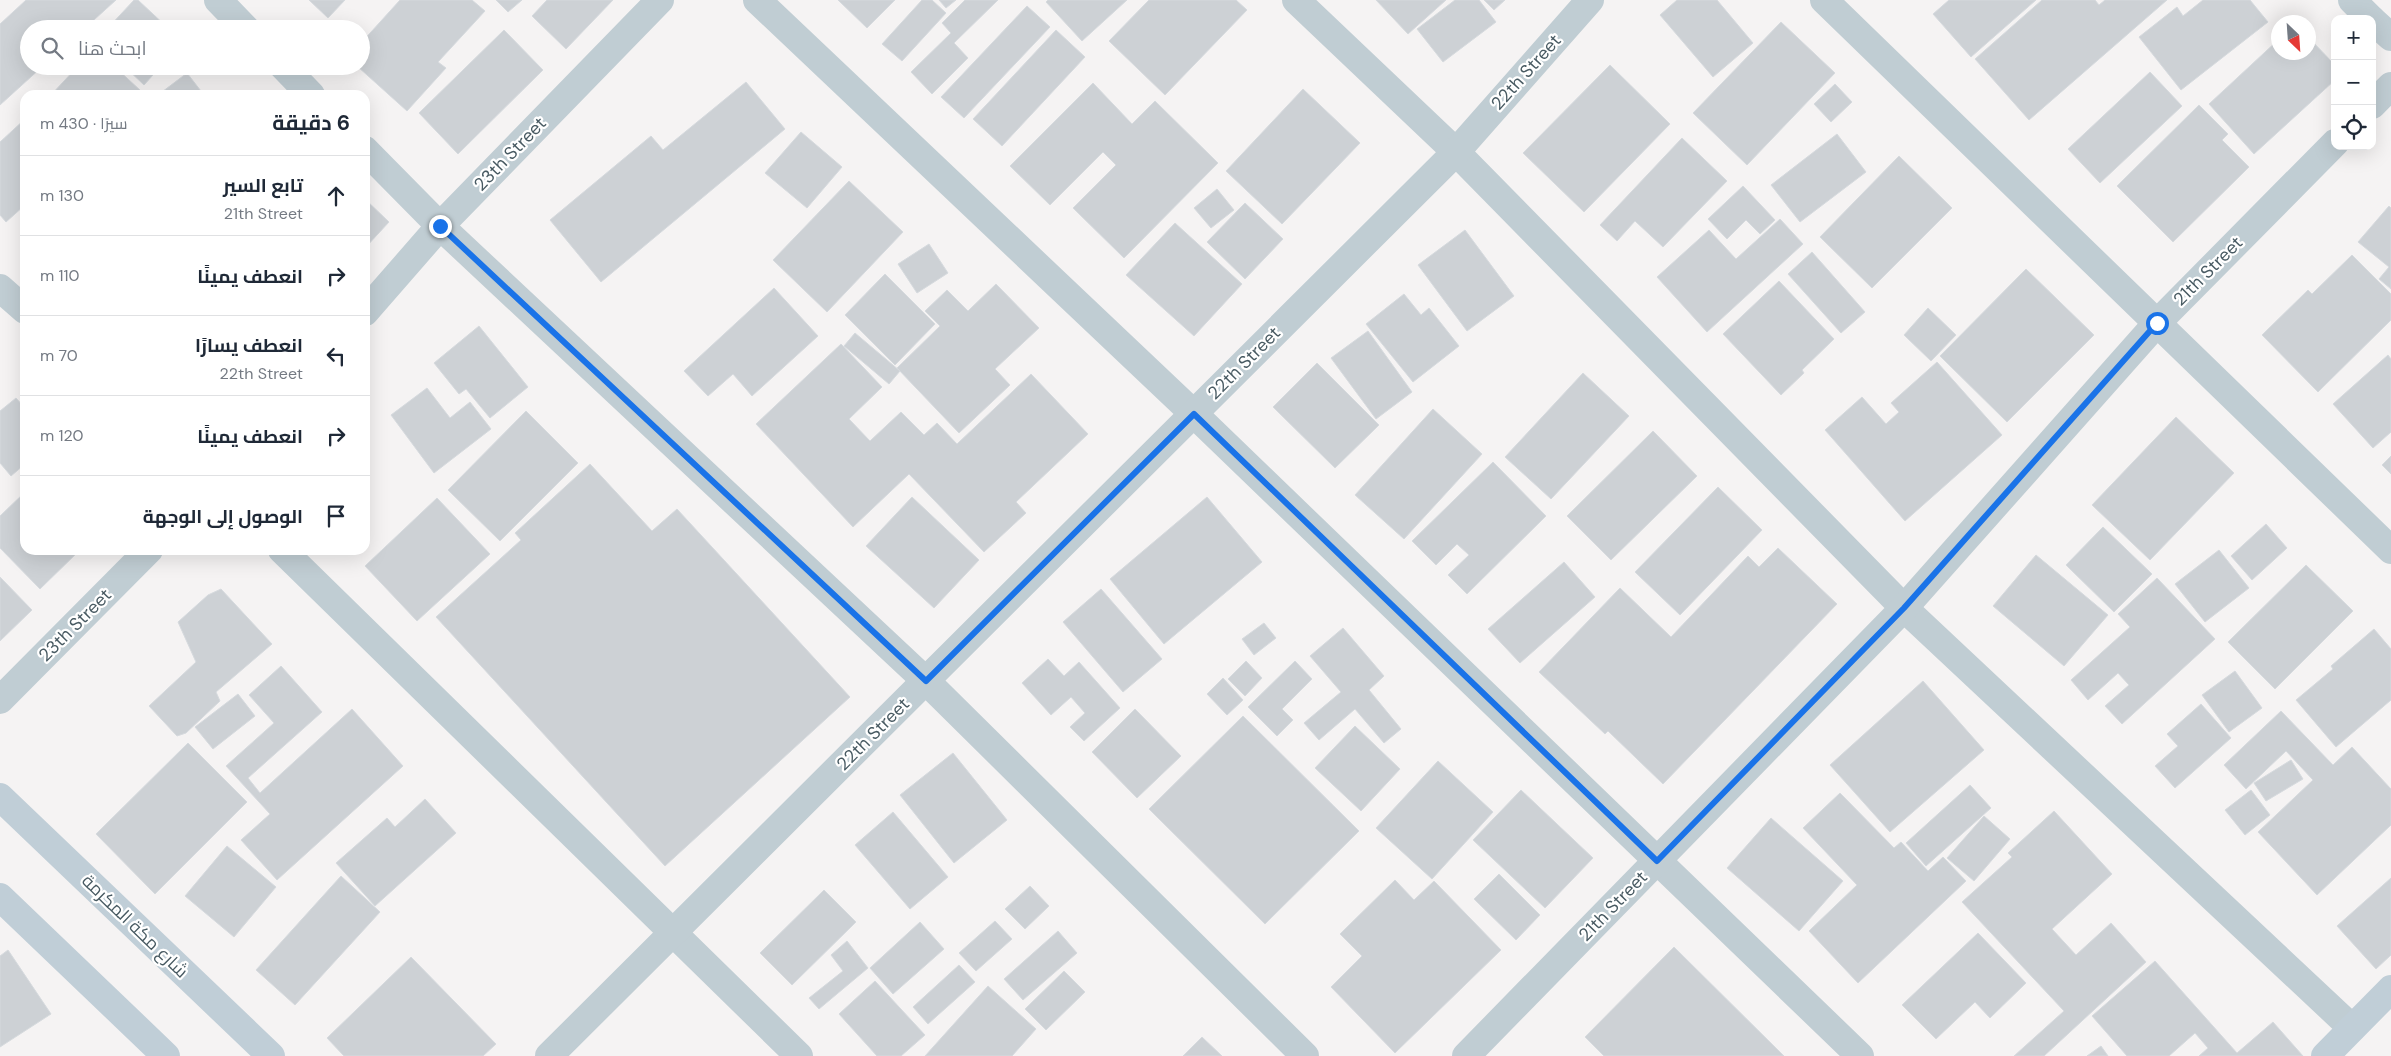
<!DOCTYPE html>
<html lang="ar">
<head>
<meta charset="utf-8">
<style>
  :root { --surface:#fff; --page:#f2f2f3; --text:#1f2937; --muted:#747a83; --line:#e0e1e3 }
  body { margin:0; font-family:"DM Sans",Cairo,sans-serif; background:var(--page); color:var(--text); direction:rtl }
  .controls { position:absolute; right:15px; top:15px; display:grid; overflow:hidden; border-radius:10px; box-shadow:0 5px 20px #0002 }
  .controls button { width:45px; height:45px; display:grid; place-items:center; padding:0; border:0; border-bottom:1px solid var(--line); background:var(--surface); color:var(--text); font:25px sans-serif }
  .compass { position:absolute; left:2271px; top:15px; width:45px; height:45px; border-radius:50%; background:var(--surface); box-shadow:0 5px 20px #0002; rotate:155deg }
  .stop { position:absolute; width:15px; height:15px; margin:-11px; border:4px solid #1a73e8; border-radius:50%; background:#fff }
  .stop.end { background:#1a73e8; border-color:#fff; box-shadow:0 1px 5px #0008 }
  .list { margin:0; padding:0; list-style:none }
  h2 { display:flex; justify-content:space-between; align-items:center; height:65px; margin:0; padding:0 20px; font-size:21px }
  h2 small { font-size:16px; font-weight:400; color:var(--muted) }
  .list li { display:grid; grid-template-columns:32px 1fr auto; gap:15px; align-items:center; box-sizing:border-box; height:80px; padding:0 20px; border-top:1px solid var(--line) }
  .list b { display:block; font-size:19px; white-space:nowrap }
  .list p { margin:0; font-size:16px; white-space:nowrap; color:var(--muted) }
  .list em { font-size:16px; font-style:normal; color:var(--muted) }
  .icon { flex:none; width:28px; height:28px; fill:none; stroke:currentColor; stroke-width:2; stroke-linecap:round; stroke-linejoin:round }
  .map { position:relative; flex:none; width:2391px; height:1056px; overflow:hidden; direction:ltr }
  .search { position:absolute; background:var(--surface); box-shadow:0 5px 20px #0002; left:20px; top:20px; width:350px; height:55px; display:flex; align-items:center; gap:12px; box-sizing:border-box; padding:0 18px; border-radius:28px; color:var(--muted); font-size:19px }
  .panel { position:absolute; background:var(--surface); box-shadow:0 5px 20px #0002; left:20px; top:90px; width:350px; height:465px; border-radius:15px; direction:rtl }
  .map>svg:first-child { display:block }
  .building { fill:#cdd1d5; stroke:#d6dade }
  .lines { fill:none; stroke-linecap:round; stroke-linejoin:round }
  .street { stroke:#c0cdd3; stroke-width:28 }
  .secondary { stroke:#c0ced7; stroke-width:28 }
  .route { stroke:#1a73e8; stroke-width:6 }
  .labels { text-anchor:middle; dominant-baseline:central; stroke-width:4.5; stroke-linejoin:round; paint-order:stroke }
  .street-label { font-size:18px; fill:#485a62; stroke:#fff }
</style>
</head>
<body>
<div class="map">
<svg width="2391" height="1056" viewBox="0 0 2391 1056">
  <rect width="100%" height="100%" fill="#f5f3f3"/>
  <g class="building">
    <polygon points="26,0 116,0 84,29 29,29 29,66 43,66 0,105 0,24"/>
    <polygon points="134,0 138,0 169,29 107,29"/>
    <polygon points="309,0 345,0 328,18"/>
    <polygon points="400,0 472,0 485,11 438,62 446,68 407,111 357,66 361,66 361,43"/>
    <polygon points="496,0 522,0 508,12"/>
    <polygon points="547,0 613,0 566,49 532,16"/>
    <polygon points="838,0 895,0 867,28"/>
    <polygon points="922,0 932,0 946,13 902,61 882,44"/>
    <polygon points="939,0 956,0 946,8"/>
    <polygon points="965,0 998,0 954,43 968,58 932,94 911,72 951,33 942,23"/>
    <polygon points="1048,0 1127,0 1082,41 1046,2"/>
    <polygon points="1149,0 1236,0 1247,10 1165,95 1109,41"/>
    <polygon points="1376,0 1446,0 1408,34"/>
    <polygon points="1455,0 1479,0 1496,22 1443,62 1417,29"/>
    <polygon points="1484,0 1505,0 1494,10"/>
    <polygon points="1677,0 1717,0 1753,43 1713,77 1660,15"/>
    <polygon points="1949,0 2036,0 1971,57 1933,14"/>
    <polygon points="2042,0 2095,0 2099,5 2105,0 2167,0 2029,120 1975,59"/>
    <polygon points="2203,0 2250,0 2268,22 2181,90 2139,37 2177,7 2183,16"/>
    <polygon points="1027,6 1050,27 964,118 941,97"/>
    <polygon points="1781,22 1835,73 1747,165 1693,113"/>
    <polygon points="504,30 543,70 458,154 419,113"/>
    <polygon points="1056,30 1085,57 1002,146 973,119"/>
    <polygon points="2308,37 2335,65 2335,80 2254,154 2209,104 2278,40 2278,52 2308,52"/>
    <polygon points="1610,65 1670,124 1584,212 1523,153"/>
    <polygon points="78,66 114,66 141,91 137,95 51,95"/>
    <polygon points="124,66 161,66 144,85"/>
    <polygon points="2150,72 2182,106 2100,183 2068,149"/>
    <polygon points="187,73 204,95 158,95"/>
    <polygon points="746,82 785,129 601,282 550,220 651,136 663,150"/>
    <polygon points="1093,83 1132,124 1155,101 1218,163 1124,258 1073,208 1116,165 1103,152 1050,205 1010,166"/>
    <polygon points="1835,84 1852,102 1831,122 1814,104"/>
    <polygon points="1303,89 1360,143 1282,224 1226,171"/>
    <polygon points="2199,105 2228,134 2222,140 2249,167 2173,242 2117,186"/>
    <polygon points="25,119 25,205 6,222 0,215 0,142"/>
    <polygon points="801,132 842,167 807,208 765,173"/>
    <polygon points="1837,134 1866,172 1800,222 1771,185"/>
    <polygon points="1682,138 1727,181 1663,247 1635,221 1617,241 1600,225"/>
    <polygon points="1899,156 1952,208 1872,288 1820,237"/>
    <polygon points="849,181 903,232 827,312 773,260"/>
    <polygon points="1743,186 1775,220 1760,234 1746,220 1727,239 1708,219"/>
    <polygon points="1217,189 1234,210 1211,228 1194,208"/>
    <polygon points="365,199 389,222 365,248"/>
    <polygon points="1245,203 1283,239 1245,279 1207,242"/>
    <polygon points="2389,206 2391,208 2391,289 2379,279 2389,267 2358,242"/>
    <polygon points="1780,219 1803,244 1707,332 1657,277 1709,230 1736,259"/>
    <polygon points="1175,223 1242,284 1194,336 1126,275"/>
    <polygon points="1465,230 1514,296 1467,331 1418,265"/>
    <polygon points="929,244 948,273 917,293 898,264"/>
    <polygon points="1812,252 1865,312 1841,333 1788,274"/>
    <polygon points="2352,255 2391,294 2391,320 2318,392 2262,335 2308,290 2312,294"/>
    <polygon points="2026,269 2094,335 2007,422 1940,356"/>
    <polygon points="885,274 935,324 895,365 845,315"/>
    <polygon points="1779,281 1834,339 1802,370 1804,373 1781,395 1723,334"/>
    <polygon points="996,284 1039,328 995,369 1010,385 959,433 897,368 940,326 925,311 947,290 968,311"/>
    <polygon points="774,288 818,336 752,396 733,374 708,396 684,371"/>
    <polygon points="1404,294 1421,315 1429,308 1459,346 1413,382 1366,324"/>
    <polygon points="1928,308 1956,335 1931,361 1904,335"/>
    <polygon points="479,326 528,387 490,418 466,389 459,394 434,363"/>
    <polygon points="1368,331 1412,392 1376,419 1331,358"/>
    <polygon points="855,333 900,371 889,384 844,346"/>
    <polygon points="841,344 882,387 849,419 870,441 901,412 924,435 937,423 957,444 1031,374 1088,434 1016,502 1026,513 984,552 909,474 853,527 756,424"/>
    <polygon points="2388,355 2391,359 2391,432 2373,448 2333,404"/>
    <polygon points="1937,362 2002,435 1905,521 1825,430 1862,397 1886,424 1899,412 1891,403"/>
    <polygon points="1317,363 1379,425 1335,468 1273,407"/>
    <polygon points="1583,373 1629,416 1551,499 1505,457"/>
    <polygon points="427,388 450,418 470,402 491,429 434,473 391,415"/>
    <polygon points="16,398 25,408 25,464 11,476 0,463 0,411"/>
    <polygon points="1433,409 1482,454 1404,539 1355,495"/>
    <polygon points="526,411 578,463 500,541 448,490"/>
    <polygon points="2176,417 2234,473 2150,560 2092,505"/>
    <polygon points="1653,431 1697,476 1611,560 1567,516"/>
    <polygon points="2391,456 2391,474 2382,465"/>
    <polygon points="1493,462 1546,516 1467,594 1448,575 1469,555 1457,544 1436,565 1412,541"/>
    <polygon points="590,464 652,531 677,509 850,697 665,866 436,617 521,540 515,533"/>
    <polygon points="1718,487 1762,530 1680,615 1635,572"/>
    <polygon points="25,492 25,550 80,550 40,589 0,548 0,516"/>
    <polygon points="912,497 979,560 934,608 866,546"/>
    <polygon points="1207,497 1262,562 1164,644 1110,579"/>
    <polygon points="437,498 490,554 417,621 365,566"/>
    <polygon points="2266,524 2287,548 2252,580 2231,556"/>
    <polygon points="2103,527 2152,574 2114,612 2066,565"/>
    <polygon points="1778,548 1837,604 1663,784 1608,731 1605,734 1539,672 1620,588 1671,637 1748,556 1759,567"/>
    <polygon points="2219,550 2249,588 2205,622 2175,584"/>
    <polygon points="2036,555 2108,615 2064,666 1993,606"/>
    <polygon points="1564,562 1595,597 1520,663 1488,629"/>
    <polygon points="2306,565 2353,611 2275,689 2228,642"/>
    <polygon points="0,577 32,610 0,641"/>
    <polygon points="2157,578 2215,639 2122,724 2105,706 2129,685 2118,673 2088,700 2071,680 2130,627 2118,614"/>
    <polygon points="221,589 272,644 216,692 220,701 186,733 177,736 149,706 196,662 178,622 208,595"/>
    <polygon points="1101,589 1162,659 1123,692 1063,622"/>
    <polygon points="1264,623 1276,638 1254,655 1242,639"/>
    <polygon points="1343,628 1384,676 1369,690 1401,729 1384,743 1355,709 1319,740 1304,723 1341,692 1310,656"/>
    <polygon points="2374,629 2391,649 2391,700 2336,747 2296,700 2333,669 2331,666"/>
    <polygon points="1048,659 1064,676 1079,662 1120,708 1084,741 1070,727 1085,713 1071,697 1051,715 1022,683"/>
    <polygon points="1246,661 1262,678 1245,696 1228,679"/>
    <polygon points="1295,661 1312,679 1282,709 1293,720 1277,736 1248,707"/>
    <polygon points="281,666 322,712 248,778 260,793 352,709 403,766 277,880 241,840 270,814 226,766 274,723 249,695"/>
    <polygon points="2235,671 2262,708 2229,732 2202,695"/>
    <polygon points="1223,678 1243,700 1227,715 1207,694"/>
    <polygon points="1923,681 1984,750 1890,832 1830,765"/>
    <polygon points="238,694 255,716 213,749 195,727"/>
    <polygon points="2201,704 2231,738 2175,788 2155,766 2178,746 2167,734"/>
    <polygon points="1135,709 1181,756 1137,798 1092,752"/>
    <polygon points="2281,711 2333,765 2352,747 2391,789 2391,825 2317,895 2258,832 2313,780 2286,751 2246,789 2224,765"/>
    <polygon points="1243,716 1359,831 1265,924 1149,809"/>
    <polygon points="1355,726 1400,769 1361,811 1315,768"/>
    <polygon points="188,743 247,802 155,894 96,834"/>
    <polygon points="953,753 1007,820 954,863 900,795"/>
    <polygon points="2291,760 2303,779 2266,801 2254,783"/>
    <polygon points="1438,761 1493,812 1432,879 1376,828"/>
    <polygon points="1970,785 1991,808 1926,866 1906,843"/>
    <polygon points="1521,790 1593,858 1545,908 1473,840"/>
    <polygon points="2251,790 2270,815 2245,835 2225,810"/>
    <polygon points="1840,793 1894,848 1901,842 1928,871 1943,857 1966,881 1858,983 1809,931 1857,885 1803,828"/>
    <polygon points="425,799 456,833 375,906 336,863 387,818 395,827"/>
    <polygon points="2054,811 2112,874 2052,929 2076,955 2111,923 2146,962 2044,1056 2014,1056 2064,1011 1962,902 2012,857 2008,853"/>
    <polygon points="893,812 948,877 910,909 855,845"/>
    <polygon points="1984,816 2010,839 1974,881 1947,858"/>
    <polygon points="1771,818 1843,881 1799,931 1727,868"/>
    <polygon points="227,846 276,887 234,937 185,896"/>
    <polygon points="1499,874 1540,915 1516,940 1474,899"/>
    <polygon points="341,876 380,912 295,1005 256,970"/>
    <polygon points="2391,878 2391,955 2376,969 2337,926"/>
    <polygon points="1395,880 1414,900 1434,881 1501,950 1395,1053 1331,987 1362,956 1340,934"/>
    <polygon points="1030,886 1049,906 1025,929 1005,909"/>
    <polygon points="824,890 856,922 792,985 760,953"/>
    <polygon points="995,921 1012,939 976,971 959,953"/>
    <polygon points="920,922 944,949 893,994 870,968"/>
    <polygon points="1058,931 1077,953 1023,1000 1004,979"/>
    <polygon points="1978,933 2026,983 1990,1018 1975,1002 1936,1039 1902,1005"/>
    <polygon points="847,941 868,968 819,1009 809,998 843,971 831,955"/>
    <polygon points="1674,947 1784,1056 1604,1056 1585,1037"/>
    <polygon points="8,950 51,1014 0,1047 0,956"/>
    <polygon points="411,957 496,1044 483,1056 344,1056 327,1038"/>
    <polygon points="2155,961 2237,1053 2273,1022 2303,1056 2199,1056 2208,1048 2195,1033 2169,1056 2127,1056 2092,1016"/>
    <polygon points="959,965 975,982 928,1024 913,1007"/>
    <polygon points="1064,971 1085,992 1046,1030 1025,1009"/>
    <polygon points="875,981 925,1035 901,1056 877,1056 839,1014"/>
    <polygon points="988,986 1036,1029 1012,1056 925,1056"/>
    <polygon points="1202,1037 1222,1056 1183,1056"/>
    <polygon points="2101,1046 2108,1056 2087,1056"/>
  </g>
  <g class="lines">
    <g class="street">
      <polyline points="218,0 246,29"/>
      <polyline points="757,0 1194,414 1860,1056"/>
      <polyline points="1296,0 1456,152 1904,608 2352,1028"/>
      <polyline points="1824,0 2391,550"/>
      <polyline points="2352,0 2371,19"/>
      <polyline points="2372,20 2391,37"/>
      <polyline points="283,66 311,95"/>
      <polyline points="2372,105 2391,86"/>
      <polyline points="365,150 440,226 926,681 1305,1056"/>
      <polyline points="0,288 25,310"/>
      <polyline points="365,312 440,226 660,0"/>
      <polyline points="282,550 799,1056"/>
      <polyline points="0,700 149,550"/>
      <polyline points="549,1056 1456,152 1590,0"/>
      <polyline points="1466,1056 1904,608 2157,323 2335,143"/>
    </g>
    <g class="secondary">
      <polyline points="0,797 271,1056"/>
      <polyline points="0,897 166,1056"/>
      <polyline points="2325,1056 2391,989"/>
    </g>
  </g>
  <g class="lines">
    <polyline class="route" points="440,226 926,681 1194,414 1657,861 1904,608 2157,323"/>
  </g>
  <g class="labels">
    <g class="street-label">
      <text transform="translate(1526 72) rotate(-48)">22th Street</text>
      <text transform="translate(510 154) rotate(-46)">23th Street</text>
      <text transform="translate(2208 271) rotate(-45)">21th Street</text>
      <text transform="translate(1244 363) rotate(-45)">22th Street</text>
      <text transform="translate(75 625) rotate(-45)">23th Street</text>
      <text transform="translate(873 734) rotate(-45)">22th Street</text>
      <text transform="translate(1613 906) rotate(-46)">21th Street</text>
      <text transform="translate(135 926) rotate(44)">شارع مكة المكرمة</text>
    </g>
  </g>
</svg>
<div class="controls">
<button>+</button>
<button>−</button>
<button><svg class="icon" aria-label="locate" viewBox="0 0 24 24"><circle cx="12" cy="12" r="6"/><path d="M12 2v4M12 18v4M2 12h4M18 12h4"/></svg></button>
</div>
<svg class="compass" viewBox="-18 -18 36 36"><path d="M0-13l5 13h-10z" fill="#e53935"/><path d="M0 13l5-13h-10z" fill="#747a83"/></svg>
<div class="stop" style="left:2157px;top:323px"></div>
<div class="stop end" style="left:440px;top:226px"></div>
<div class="search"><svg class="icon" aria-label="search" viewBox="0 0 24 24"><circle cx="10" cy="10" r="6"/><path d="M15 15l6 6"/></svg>ابحث هنا</div>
<section class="panel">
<h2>6 دقيقة<small>سيرًا · 430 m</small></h2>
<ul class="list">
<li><svg class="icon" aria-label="ahead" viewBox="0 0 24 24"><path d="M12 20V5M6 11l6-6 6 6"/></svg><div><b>تابع السير</b><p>21th Street</p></div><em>130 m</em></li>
<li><svg class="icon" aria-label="right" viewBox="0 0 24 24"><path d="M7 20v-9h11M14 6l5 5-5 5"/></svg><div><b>انعطف يمينًا</b></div><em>110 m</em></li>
<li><svg class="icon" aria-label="left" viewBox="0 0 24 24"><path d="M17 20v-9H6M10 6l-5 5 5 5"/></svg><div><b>انعطف يسارًا</b><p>22th Street</p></div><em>70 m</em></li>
<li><svg class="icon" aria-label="right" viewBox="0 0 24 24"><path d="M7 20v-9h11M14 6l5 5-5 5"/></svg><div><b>انعطف يمينًا</b></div><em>120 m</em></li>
<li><svg class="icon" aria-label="arrive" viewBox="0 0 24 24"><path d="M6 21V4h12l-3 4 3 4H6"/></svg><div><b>الوصول إلى الوجهة</b></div></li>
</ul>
</section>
</div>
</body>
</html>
